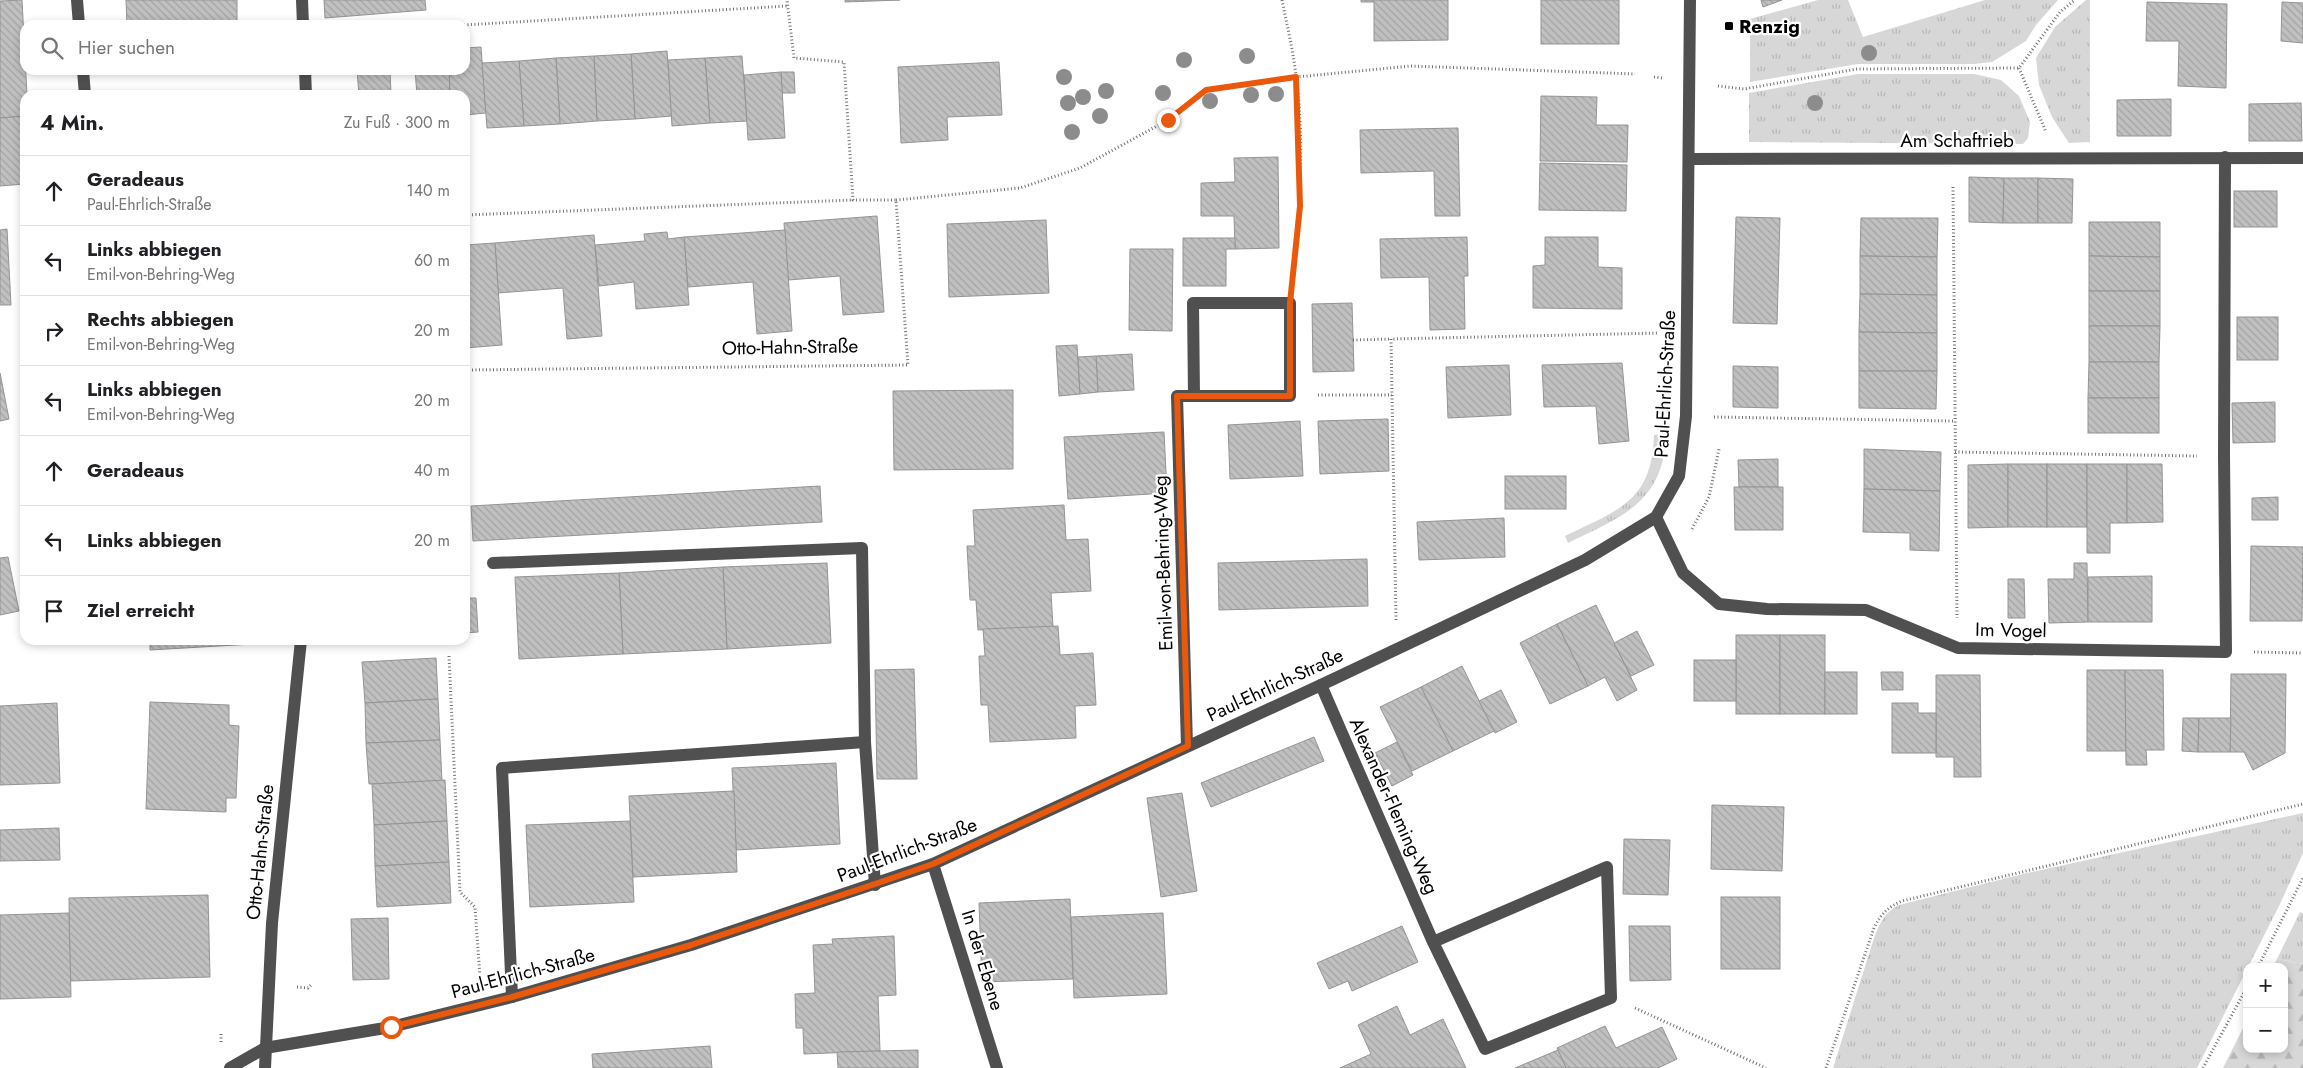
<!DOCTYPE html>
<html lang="de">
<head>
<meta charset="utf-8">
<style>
  :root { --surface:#fff; --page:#f6f6f6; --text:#202124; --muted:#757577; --line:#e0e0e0 }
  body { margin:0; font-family:Jost,sans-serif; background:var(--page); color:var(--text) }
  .controls { position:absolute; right:15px; bottom:15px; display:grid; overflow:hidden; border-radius:10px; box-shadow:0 2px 8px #0003 }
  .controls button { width:45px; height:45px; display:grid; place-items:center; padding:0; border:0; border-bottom:1px solid var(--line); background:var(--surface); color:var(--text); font:25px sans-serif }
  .stop { position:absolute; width:15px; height:15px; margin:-11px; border:4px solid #ea580c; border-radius:50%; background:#fff }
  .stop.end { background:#ea580c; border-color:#fff; box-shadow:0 1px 5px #0008 }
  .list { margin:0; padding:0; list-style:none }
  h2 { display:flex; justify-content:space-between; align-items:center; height:65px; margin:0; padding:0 20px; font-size:21px }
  h2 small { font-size:16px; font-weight:400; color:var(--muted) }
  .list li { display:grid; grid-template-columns:32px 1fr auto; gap:15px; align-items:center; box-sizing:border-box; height:70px; padding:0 20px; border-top:1px solid var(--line) }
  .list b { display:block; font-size:19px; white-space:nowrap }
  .list p { margin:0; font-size:16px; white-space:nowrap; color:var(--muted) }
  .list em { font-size:16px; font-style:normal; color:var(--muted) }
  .icon { flex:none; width:28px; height:28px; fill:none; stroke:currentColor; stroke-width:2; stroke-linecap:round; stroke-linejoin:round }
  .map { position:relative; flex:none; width:2303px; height:1068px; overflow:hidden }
  .search { position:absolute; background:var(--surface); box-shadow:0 2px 8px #0003; left:20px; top:20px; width:450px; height:55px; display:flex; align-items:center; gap:12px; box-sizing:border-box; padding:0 18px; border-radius:15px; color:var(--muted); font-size:19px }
  .panel { position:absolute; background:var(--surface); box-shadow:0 2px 8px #0003; left:20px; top:90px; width:450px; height:555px; border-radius:15px }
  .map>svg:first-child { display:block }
  .grass { fill:url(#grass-tufts) }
  .forest { fill:url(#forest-firs) }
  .building { fill:url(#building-back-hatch); stroke:#949494 }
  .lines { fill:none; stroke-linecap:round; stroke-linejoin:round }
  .path { stroke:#727272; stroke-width:3; stroke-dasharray:1 2.5; stroke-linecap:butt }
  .minor { stroke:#505050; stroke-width:12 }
  .tree { fill:#8c8c8c }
  .route { stroke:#ea580c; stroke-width:6 }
  .poi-dot { fill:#000; stroke:#fff; stroke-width:2 }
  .labels { text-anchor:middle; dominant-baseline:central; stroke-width:4.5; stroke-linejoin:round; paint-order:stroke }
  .poi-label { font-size:19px; font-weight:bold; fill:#000; stroke:#fff; text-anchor:start }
  .street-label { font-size:19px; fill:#000; stroke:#fff }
</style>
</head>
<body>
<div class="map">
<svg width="2303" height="1068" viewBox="0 0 2303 1068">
  <defs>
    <pattern id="grass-tufts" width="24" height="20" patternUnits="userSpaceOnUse" patternTransform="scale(1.25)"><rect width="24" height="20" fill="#d7d7d7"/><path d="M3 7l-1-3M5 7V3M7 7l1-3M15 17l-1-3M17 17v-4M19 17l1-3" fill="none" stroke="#b7b7b7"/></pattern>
    <pattern id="forest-firs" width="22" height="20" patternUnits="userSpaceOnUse" patternTransform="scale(1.25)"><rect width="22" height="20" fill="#d7d7d7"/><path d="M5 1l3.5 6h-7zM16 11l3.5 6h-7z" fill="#b7b7b7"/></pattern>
    <pattern id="building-back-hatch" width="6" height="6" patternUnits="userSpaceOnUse" patternTransform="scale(1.25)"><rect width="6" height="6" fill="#c0c0c0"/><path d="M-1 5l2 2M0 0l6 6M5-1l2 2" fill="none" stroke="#a3a3a3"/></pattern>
  </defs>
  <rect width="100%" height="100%" fill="#fff"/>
  <g class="grass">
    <polygon points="1818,0 1848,0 1863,37 1985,0 2058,0 2036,25 2026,41 1992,62 1974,64 1858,64 1750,82 1750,19"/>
    <polygon points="2086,0 2090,0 2090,142 2069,143 2052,117 2039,85 2036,58 2055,27"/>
    <polygon points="1858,74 1974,74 2001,80 2019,96 2030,122 2028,138 2023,144 1749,142 1749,93"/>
    <path d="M1666,434C1664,503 1621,517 1568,543L1565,536C1618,510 1652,502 1654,435Z"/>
    <path d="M2303,813V853L2280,904L2197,1068H1833L1875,935C1881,921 1885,912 1899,905L2023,874Z"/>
    <polygon points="2300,912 2303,913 2303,964 2277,959"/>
  </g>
  <polygon class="forest" points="2277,959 2303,964 2303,1068 2223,1068 2247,1020 2247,1049 2284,1049 2284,967 2273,967"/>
  <g class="building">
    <polygon points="22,0 27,95 25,95 25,116 0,118 0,1"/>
    <polygon points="126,0 237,0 237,25 127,25"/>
    <polygon points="324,0 425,0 426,10 325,18"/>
    <polygon points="845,0 900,0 845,2"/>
    <polygon points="1361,0 1448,0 1448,40 1374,41 1374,2 1361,2"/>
    <rect x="1541" y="0" width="78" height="44"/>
    <polygon points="1761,0 1782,0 1763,7"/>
    <polygon points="2147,2 2227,4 2226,88 2178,86 2179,41 2146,41"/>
    <polygon points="2282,2 2303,3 2303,43 2281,41"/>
    <polygon points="481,47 486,113 465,115 465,95 450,95 449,70 465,70 465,48"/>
    <polygon points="667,51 672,116 635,119 631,54"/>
    <polygon points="631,54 635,119 597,121 594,56"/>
    <polygon points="594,56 597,121 560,124 556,58"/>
    <polygon points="742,56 747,121 710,123 705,58"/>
    <polygon points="556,58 560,124 524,126 519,61"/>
    <polygon points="705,58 710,123 672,126 668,60"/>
    <polygon points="519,61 524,126 487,128 482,63"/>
    <polygon points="999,62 1002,115 947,117 948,140 901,143 898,67"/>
    <polygon points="357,70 390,70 391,95 359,95"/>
    <polygon points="415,70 449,70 450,95 417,95"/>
    <polygon points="781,72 794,72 795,93 782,93"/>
    <polygon points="781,72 785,138 748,140 744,75"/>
    <polygon points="1541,96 1597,97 1596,125 1628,125 1627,162 1540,161"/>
    <polygon points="2171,99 2171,136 2117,136 2117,100"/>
    <polygon points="2301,103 2302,141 2249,141 2249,104"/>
    <polygon points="25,116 25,184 0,186 0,118"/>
    <polygon points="1458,128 1460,216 1435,216 1434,171 1361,173 1360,130"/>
    <polygon points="1278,157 1279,248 1235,249 1234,216 1201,216 1201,183 1235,182 1234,158"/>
    <polygon points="1540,163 1627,165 1626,211 1539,210"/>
    <polygon points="1969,177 2004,178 2003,223 1969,222"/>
    <polygon points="2004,178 2038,178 2038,223 2003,223"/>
    <polygon points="2038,178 2073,179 2072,223 2038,223"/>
    <rect x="2234" y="191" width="43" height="36"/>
    <polygon points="877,216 884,312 843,315 840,276 788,280 784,223"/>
    <polygon points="1736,217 1780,218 1777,324 1733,323"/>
    <polygon points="1861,218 1938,218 1937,257 1860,256"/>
    <polygon points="1046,220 1049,293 949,297 947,224"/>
    <polygon points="2089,222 2160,222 2160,257 2089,256"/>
    <polygon points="7,229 11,305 0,305 0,230"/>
    <polygon points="785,230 792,331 757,334 753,282 688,287 684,237"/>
    <polygon points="667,232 668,239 684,237 689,305 636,309 634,282 599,286 595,245 645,241 644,234"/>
    <polygon points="594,235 602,336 567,339 563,288 498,293 495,243"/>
    <polygon points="1467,237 1468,276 1464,276 1465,329 1430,330 1429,277 1381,278 1380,239"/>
    <polygon points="1545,237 1598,237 1598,267 1622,268 1622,309 1533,308 1533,266 1545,265"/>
    <polygon points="1183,238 1235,238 1235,249 1226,249 1226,286 1183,286"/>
    <polygon points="495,243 502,345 465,348 465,245"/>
    <polygon points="1130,249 1173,249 1172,331 1129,330"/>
    <polygon points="1860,256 1937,257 1937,295 1860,294"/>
    <polygon points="2089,256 2160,257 2160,291 2089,291"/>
    <rect x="2089" y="291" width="71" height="35"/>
    <polygon points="1860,294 1937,295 1937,333 1859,332"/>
    <polygon points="1352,303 1354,371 1313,372 1312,304"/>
    <rect x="2237" y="317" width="41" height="43"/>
    <polygon points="2089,326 2160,326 2159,362 2089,362"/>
    <polygon points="1859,332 1937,333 1937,371 1859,371"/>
    <polygon points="1077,345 1080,394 1059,396 1056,346"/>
    <polygon points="1132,354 1134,390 1098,392 1096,356"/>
    <polygon points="1096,356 1098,392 1080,394 1078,357"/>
    <polygon points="2089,362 2159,362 2159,398 2088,398"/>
    <polygon points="1622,363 1629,441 1599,444 1596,406 1544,407 1542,365"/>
    <polygon points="1509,365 1511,415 1448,418 1446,367"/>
    <polygon points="1733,366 1778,367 1778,408 1733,407"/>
    <polygon points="1859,371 1937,371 1936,409 1859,408"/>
    <polygon points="0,373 9,419 0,421"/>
    <polygon points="1013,390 1013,469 894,470 893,391"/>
    <rect x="2088" y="398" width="71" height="35"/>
    <polygon points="2275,402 2275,442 2233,443 2232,403"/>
    <polygon points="1388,419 1389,471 1320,474 1318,421"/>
    <polygon points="1300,421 1303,476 1230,479 1228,425"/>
    <polygon points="1164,432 1167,493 1068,499 1064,437"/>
    <polygon points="1864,449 1941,452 1940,491 1864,489"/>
    <polygon points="1778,459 1778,487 1739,487 1738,460"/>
    <polygon points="2008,464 2008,527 1968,528 1968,465"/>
    <rect x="2008" y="464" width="39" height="63"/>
    <rect x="2047" y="464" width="40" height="63"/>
    <polygon points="2087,464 2127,464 2127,523 2110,523 2110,553 2087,553"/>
    <polygon points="2127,464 2162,464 2163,522 2127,523"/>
    <rect x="1505" y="476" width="61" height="33"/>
    <polygon points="820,486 822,522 473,541 471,506"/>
    <polygon points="1734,487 1783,487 1783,530 1735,530"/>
    <polygon points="1864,489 1940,491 1939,551 1910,550 1910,533 1863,532"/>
    <polygon points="2278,497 2278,520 2252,520 2252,498"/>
    <polygon points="1064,505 1066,540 1088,539 1091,591 1051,593 1053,627 978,630 976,600 970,600 967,546 975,546 973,510"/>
    <polygon points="1504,518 1505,557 1419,560 1417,522"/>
    <polygon points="2251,546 2303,547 2302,621 2250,621"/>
    <polygon points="8,557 19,611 0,615 0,558"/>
    <polygon points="1367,559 1368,606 1219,610 1218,563"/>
    <polygon points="827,563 831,643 727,649 723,567"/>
    <polygon points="2074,563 2087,563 2088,622 2049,623 2048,579 2074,579"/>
    <polygon points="723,567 727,649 623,654 619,573"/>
    <polygon points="619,573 623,654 519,659 515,577"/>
    <polygon points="2152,576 2152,622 2088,622 2088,577"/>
    <polygon points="2008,579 2024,579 2025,618 2008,618"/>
    <polygon points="465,598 476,598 478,632 465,633"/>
    <polygon points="1596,605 1637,690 1617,701 1605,677 1588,686 1557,624"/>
    <polygon points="1557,624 1588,686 1550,704 1520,643"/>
    <polygon points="1058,626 1060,655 1093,653 1096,705 1075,706 1076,738 990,742 988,705 981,705 979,656 985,656 983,629"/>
    <polygon points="1637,631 1654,665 1631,676 1614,643"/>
    <rect x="1736" y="635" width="44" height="79"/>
    <rect x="1780" y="635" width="45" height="79"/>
    <polygon points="150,640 253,640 253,644 150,650"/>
    <polygon points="436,658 438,699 365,703 362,662"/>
    <rect x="1694" y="660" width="42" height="41"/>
    <polygon points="1462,666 1494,731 1453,751 1421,687"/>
    <polygon points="914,669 917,779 877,779 875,670"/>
    <polygon points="2087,670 2125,670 2126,751 2087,751"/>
    <polygon points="2125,670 2163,670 2164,750 2146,750 2147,765 2126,765"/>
    <rect x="1825" y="672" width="32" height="42"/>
    <polygon points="1881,672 1903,672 1903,690 1882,690"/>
    <polygon points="2231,674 2286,674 2285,753 2253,770 2244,752 2230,752"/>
    <polygon points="1936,675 1980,675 1981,777 1954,777 1954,757 1936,757"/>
    <polygon points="1421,687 1453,751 1412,771 1380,707"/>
    <polygon points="1501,690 1517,722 1495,733 1479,701"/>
    <polygon points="438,699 440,740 366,743 365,703"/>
    <polygon points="150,702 229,705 229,725 239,726 236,798 226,798 226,812 146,809"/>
    <polygon points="57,703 60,783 0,785 0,706"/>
    <polygon points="1892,703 1918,703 1918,713 1936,713 1936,753 1892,753"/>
    <polygon points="2183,718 2199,718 2198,752 2182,751"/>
    <polygon points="2199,718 2231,718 2230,752 2198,752"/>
    <polygon points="1314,737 1324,761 1211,807 1201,783"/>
    <polygon points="440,740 442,781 369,784 366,743"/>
    <polygon points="1397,742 1413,775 1392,786 1375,753"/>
    <polygon points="836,763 840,844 736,850 732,768"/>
    <polygon points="445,780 447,821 374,825 372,784"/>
    <polygon points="734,791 737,872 633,877 629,796"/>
    <polygon points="1182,793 1197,891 1161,897 1147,798"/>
    <polygon points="1712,805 1784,807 1782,871 1711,869"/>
    <polygon points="447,821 449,862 375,866 374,825"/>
    <polygon points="630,821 634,902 530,907 526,825"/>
    <polygon points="59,828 60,860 0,861 0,830"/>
    <polygon points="1624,839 1670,840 1668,895 1623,894"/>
    <polygon points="449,862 451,903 377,907 375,866"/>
    <polygon points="208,895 210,977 70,981 69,898"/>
    <rect x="1721" y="897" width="59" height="72"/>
    <polygon points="1070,899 1073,979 982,982 979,903"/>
    <polygon points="69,913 71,997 0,999 0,915"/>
    <polygon points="1163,913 1167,994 1074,998 1071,917"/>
    <polygon points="388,918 389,979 353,980 351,919"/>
    <polygon points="1402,926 1418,962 1352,991 1348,981 1329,989 1317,963"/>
    <polygon points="1629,926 1670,926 1671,980 1630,981"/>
    <polygon points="894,936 896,995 878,996 880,1051 804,1054 803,1028 796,1028 795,994 815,993 813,945 833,944 832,939"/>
    <polygon points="1397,1006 1410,1035 1443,1019 1466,1068 1340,1068 1371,1054 1358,1025"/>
    <polygon points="1605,1026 1616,1048 1662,1027 1677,1059 1658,1068 1566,1068 1557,1048"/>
    <polygon points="710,1046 712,1068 593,1068 592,1054"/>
    <polygon points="918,1050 918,1068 838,1068 837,1052"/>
    <polygon points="1558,1050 1566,1068 1515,1068"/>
  </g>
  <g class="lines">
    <g class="path">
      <path d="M1282,0C1287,25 1293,50 1296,76C1305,141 1299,210 1293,275"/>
      <polyline points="464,25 787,6"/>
      <polyline points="2019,68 2046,132"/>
      <polyline points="1654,77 1662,78"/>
      <polyline points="1718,86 1744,89 1857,69 2019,68 2060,12 2075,0"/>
      <polyline points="1953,187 1957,618"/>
      <polyline points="896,200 1020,188 1080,168 1168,120 1206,91 1296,77 1411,66 1635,74"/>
      <polyline points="465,215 853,200"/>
      <polyline points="1353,340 1391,339"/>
      <polyline points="465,370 908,365 896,200 853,200 844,62 794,58 787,0"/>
      <polyline points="1318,395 1392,395"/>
      <polyline points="1714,417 1954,421"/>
      <polyline points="1955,452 2197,456"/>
      <polyline points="1692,529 1709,497 1719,449"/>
      <polyline points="1396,620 1391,339 1659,333"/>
      <polyline points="2254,652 2303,653"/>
      <polyline points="449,656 460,892 475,907 480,977"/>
      <polyline points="2258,967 2303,878"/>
      <polyline points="297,987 308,988 311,985"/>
      <polyline points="1635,1008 1766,1068"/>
      <polyline points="221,1042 221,1034"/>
      <path d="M1826,1068L1874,928C1881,914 1888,907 1902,901L2303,804"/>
      <polyline points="2203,1068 2247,987"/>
    </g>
    <g class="minor">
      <polyline points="77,0 79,25"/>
      <polyline points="302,0 303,25"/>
      <polyline points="83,70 85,95"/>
      <polyline points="305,70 306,95"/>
      <polyline points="1689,159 2303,158"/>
      <polyline points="1656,517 1683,573 1719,604 1767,609 1866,610 1958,648 2226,652 2224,456 2225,157"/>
      <polyline points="493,563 862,548 865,742 875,885"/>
      <polyline points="1321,685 1433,942 1485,1049 1611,998 1607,867 1433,942"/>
      <polyline points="1187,746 1177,396 1194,396 1193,303 1290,303 1290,396 1194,396"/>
      <polyline points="933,864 997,1068"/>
      <polyline points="512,997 502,768 865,742"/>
      <polyline points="230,1068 265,1048 391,1027 512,997 691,945 933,864 1321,685 1585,560 1656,517 1679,476 1686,416 1690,0"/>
      <polyline points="265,1068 272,923 301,640"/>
    </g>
  </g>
  <g class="tree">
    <circle cx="1869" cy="53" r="8"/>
    <circle cx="1247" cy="56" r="8"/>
    <circle cx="1184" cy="60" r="8"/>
    <circle cx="1064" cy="77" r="8"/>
    <circle cx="1106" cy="91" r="8"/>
    <circle cx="1163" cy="93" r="8"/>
    <circle cx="1276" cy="94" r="8"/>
    <circle cx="1251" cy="95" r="8"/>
    <circle cx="1083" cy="97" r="8"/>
    <circle cx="1210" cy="101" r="8"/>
    <circle cx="1068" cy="103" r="8"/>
    <circle cx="1815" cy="103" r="8"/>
    <circle cx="1100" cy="116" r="8"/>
    <circle cx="1072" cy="132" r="8"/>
  </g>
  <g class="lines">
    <polyline class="route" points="391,1027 512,997 691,945 875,884 933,864 1188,746 1177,396 1290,396 1290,303 1300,206 1296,77 1206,90 1168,120"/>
  </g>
  <rect class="poi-dot" x="1724" y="21" width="10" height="10" rx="2.5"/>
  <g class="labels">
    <g class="poi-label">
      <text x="1739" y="26">Renzig</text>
    </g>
    <g class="street-label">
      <text x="1957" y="140">Am Schaftrieb</text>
      <text transform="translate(790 347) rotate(-1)">Otto-Hahn-Straße</text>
      <text transform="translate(1665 384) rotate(-87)">Paul-Ehrlich-Straße</text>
      <text transform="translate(1163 563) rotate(-92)">Emil-von-Behring-Weg</text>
      <text transform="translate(2011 630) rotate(1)">Im Vogel</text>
      <text transform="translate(1275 685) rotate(-25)">Paul-Ehrlich-Straße</text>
      <text transform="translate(1394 806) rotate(66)">Alexander-Fleming-Weg</text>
      <text transform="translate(907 850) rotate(-21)">Paul-Ehrlich-Straße</text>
      <text transform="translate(260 852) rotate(-84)">Otto-Hahn-Straße</text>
      <text transform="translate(983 960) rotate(73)">In der Ebene</text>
      <text transform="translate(523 973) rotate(-15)">Paul-Ehrlich-Straße</text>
    </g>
  </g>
</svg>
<div class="controls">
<button>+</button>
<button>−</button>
</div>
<div class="stop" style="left:391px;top:1027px"></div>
<div class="stop end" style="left:1168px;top:120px"></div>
<div class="search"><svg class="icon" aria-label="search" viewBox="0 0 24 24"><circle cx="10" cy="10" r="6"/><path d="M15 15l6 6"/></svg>Hier suchen</div>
<section class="panel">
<h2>4 Min.<small>Zu Fuß · 300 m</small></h2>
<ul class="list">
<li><svg class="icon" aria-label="ahead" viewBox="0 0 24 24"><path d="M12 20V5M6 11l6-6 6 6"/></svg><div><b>Geradeaus</b><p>Paul-Ehrlich-Straße</p></div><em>140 m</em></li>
<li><svg class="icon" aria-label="left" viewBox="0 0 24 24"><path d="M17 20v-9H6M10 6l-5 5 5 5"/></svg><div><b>Links abbiegen</b><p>Emil-von-Behring-Weg</p></div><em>60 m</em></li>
<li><svg class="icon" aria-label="right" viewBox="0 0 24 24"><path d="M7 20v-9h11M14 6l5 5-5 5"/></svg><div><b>Rechts abbiegen</b><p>Emil-von-Behring-Weg</p></div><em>20 m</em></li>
<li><svg class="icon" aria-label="left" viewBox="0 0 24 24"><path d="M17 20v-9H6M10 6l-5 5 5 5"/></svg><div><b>Links abbiegen</b><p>Emil-von-Behring-Weg</p></div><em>20 m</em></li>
<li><svg class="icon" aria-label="ahead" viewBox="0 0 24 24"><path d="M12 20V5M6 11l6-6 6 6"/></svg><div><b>Geradeaus</b></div><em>40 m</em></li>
<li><svg class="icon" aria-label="left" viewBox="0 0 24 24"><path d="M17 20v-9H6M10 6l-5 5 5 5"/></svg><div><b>Links abbiegen</b></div><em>20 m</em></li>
<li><svg class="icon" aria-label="arrive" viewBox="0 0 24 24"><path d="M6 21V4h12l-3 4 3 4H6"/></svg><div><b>Ziel erreicht</b></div></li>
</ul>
</section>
</div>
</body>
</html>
